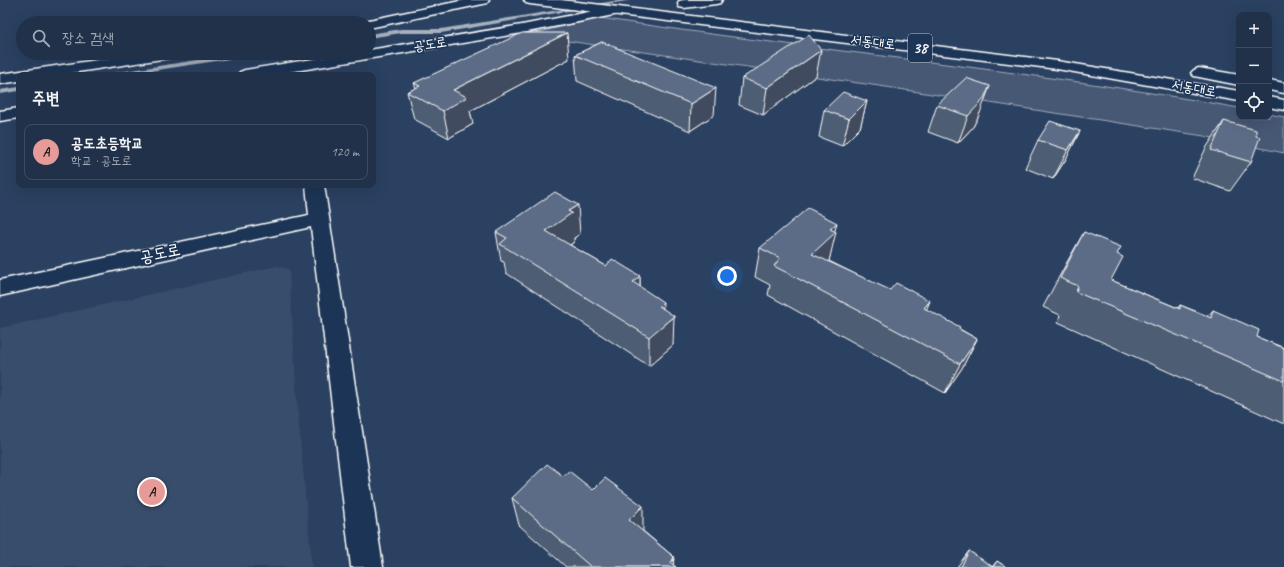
<!DOCTYPE html>
<html lang="ko">
<head>
<meta charset="utf-8">
<style>
  :root { --surface:#203149; --page:#283950; --text:#f1f3f6; --muted:#a2a9b4; --line:#3d4c61; --accent:#e69b98 }
  body { margin:0; font-family:Caveat,"Poor Story",sans-serif; background:var(--page); color:var(--text) }
  .controls { position:absolute; right:12px; top:12px; display:grid; overflow:hidden; border-radius:8px; box-shadow:0 4px 16px #0002 }
  .controls button { width:36px; height:36px; display:grid; place-items:center; padding:0; border:0; border-bottom:1px solid var(--line); background:var(--surface); color:var(--text); font:20px sans-serif }
  .you { position:absolute; left:727px; top:276px; width:14px; height:14px; margin:-10px; border:3px solid #fff; border-radius:50%; background:#1a73e8; box-shadow:0 0 0 6px #1a73e833 }
  .badge { display:grid; place-items:center; width:26px; height:26px; border-radius:50%; background:var(--accent); color:#111; font-size:13px; font-weight:700 }
  .pin { position:absolute; translate:-50% -50%; border:2px solid #fff; box-shadow:0 1px 4px #0006 }
  .list { margin:0; padding:0; list-style:none }
  h2 { display:flex; justify-content:space-between; align-items:center; height:52px; margin:0; padding:0 16px; font-size:17px }
  h2 small { font-size:13px; font-weight:400; color:var(--muted) }
  .list li { display:grid; grid-template-columns:26px 1fr auto; gap:12px; align-items:center; box-sizing:border-box; height:56px; margin:0 8px 8px; padding:0 8px; border:1px solid var(--line); border-radius:8px }
  .list b { display:block; font-size:15px; white-space:nowrap }
  .list p { margin:0; font-size:13px; white-space:nowrap; color:var(--muted) }
  .list em { font-size:13px; font-style:normal; color:var(--muted) }
  .icon { flex:none; width:22px; height:22px; fill:none; stroke:currentColor; stroke-width:2; stroke-linecap:round; stroke-linejoin:round }
  .map { position:relative; flex:none; width:1284px; height:567px; overflow:hidden }
  .search { position:absolute; background:var(--surface); box-shadow:0 4px 16px #0002; left:16px; top:16px; width:360px; height:44px; display:flex; align-items:center; gap:10px; box-sizing:border-box; padding:0 14px; border-radius:22px; color:var(--muted); font-size:15px }
  .panel { position:absolute; background:var(--surface); box-shadow:0 4px 16px #0002; left:16px; top:72px; width:360px; height:116px; border-radius:8px }
  .map>svg:first-child { display:block }
  .built { fill:#394e6c }
  .green { fill:#465975; stroke:#a2acba }
  .lines { fill:none; stroke-linecap:round; stroke-linejoin:round }
  .stream { fill:#a7b1be; fill-rule:evenodd }
  .street-casing { stroke:#fff; stroke-width:3 }
  .primary-casing { stroke:#fff; stroke-width:3 }
  .street { fill:#1d3557; fill-rule:evenodd }
  .primary { fill:#1d3557; fill-rule:evenodd }
  .wall { fill:#4e5d73; stroke:#fff }
  .shaded-wall { fill:#404c5e; stroke:#fff }
  .building { fill:#5b6c86; stroke:#fff }
  .labels { text-anchor:middle; dominant-baseline:central; stroke-width:3.5; stroke-linejoin:round; paint-order:stroke }
  .far-street-label { font-size:14px; fill:#fff; stroke:#1d3557 }
  .shield { fill:#1d3557; stroke:#bbc2cd; stroke-width:1 }
  .shield-label { font-size:16px; font-weight:bold; fill:#fff }
  .street-label { font-size:17px; fill:#fff; stroke:#1d3557 }
</style>
</head>
<body>
<div class="map">
<svg width="1284" height="567" viewBox="0 0 1284 567">
  <rect width="100%" height="100%" fill="#2a4161"/>
  <filter id="ink" filterUnits="userSpaceOnUse"><feTurbulence type="fractalNoise" baseFrequency=".025" numOctaves="2"/><feDisplacementMap in="SourceGraphic" scale="8" xChannelSelector="R" yChannelSelector="G"/><feConvolveMatrix kernelMatrix="1 2 1 2 8 2 1 2 1" color-interpolation-filters="sRGB"/></filter>
  <g filter="url(#ink)">
    <polygon class="built" points="277,266 289,269 298,416 312,567 0,567 0,328"/>
    <path class="green" d="M600,18C813,51 1027,69 1239,108V117H1269V114L1284,117V153L1204,136L886,87L526,35Z"/>
    <g class="lines">
      <g class="stream">
        <polygon points="620,0 632,0 441,33 401,33 369,38 369,34 401,29 441,29"/>
        <polygon points="244,53 259,53 256,55 124,75 109,75 112,73"/>
        <polygon points="19,87 19,91 0,94 0,90"/>
      </g>
      <defs>
        <g id="street">
          <polygon points="465,0 489,0 487,3 483,4 369,28 369,23 363,23 369,20"/>
          <polygon points="684,0 722,0 720,3 716,4 684,8 679,7 678,4 679,1"/>
          <polygon points="614,7 619,8 621,11 619,14 522,33 271,75 237,75 240,72 245,70 351,53 369,53 369,50 522,25"/>
          <polygon points="146,53 182,53 180,56 175,57 58,75 19,75 19,81 0,84 0,74"/>
          <polygon points="19,108 19,118 0,121 0,111"/>
          <polygon points="306,185 324,185 383,567 351,567 311,227 0,296 0,280 309,215"/>
        </g>
        <g id="primary">
          <polygon points="524,0 561,0 1057,61 1239,91 1239,101 1057,69 530,4 526,3"/>
          <polygon points="1199,68 1239,75 1239,85 1194,76 1191,73 1194,70"/>
          <polygon points="1269,80 1284,83 1284,93 1269,90"/>
          <polygon points="1269,97 1284,100 1284,110 1269,107"/>
        </g>
      </defs>
      <use href="#street" class="street-casing"/>
      <use href="#primary" class="primary-casing"/>
      <use href="#street" class="street"/>
      <use href="#primary" class="primary"/>
    </g>
    <g class="wall">
      <polygon points="602,42 714,115 690,131 577,81 575,55"/>
      <polygon points="569,59 470,111 473,124 449,138 414,119 407,92 416,88 414,83"/>
      <polygon points="816,76 763,115 739,105 742,78"/>
      <polygon points="867,101 860,128 842,146 819,137 824,110"/>
      <polygon points="937,105 980,113 973,127 958,143 928,132"/>
      <polygon points="1224,121 1251,162 1230,191 1192,178 1206,148"/>
      <polygon points="1080,131 1066,159 1053,179 1025,168 1038,140"/>
      <polygon points="835,231 829,261 927,310 977,339 962,368 945,393 768,295 770,285 755,277 760,248"/>
      <polygon points="496,232 580,234 574,238 574,242 570,245 606,266 640,276 640,287 663,308 673,345 649,366 506,273 504,262 501,261"/>
      <polygon points="1084,232 1117,254 1111,280 1178,308 1180,305 1208,316 1213,310 1257,337 1284,348 1284,424 1058,322 1060,315 1043,307 1067,262"/>
      <polygon points="512,498 643,531 674,557 673,565 676,567 566,567 519,525"/>
      <polygon points="969,551 992,567 997,561 1006,567 957,567"/>
    </g>
    <g class="shaded-wall">
      <polygon points="567,33 569,59 470,111 473,124 449,138 443,111 453,90"/>
      <polygon points="821,50 816,76 763,115 767,88"/>
      <polygon points="990,86 980,113 973,127 958,143 968,116"/>
      <polygon points="716,88 714,115 690,131 691,104"/>
      <polygon points="867,101 860,128 842,146 849,119"/>
      <polygon points="1080,131 1066,159 1053,179 1068,150"/>
      <polygon points="578,205 580,234 574,238 574,242 549,260 546,231 568,211"/>
      <polygon points="837,223 834,234 836,232 829,261 806,283 812,254 830,229"/>
      <polygon points="640,276 640,305 633,282"/>
      <polygon points="930,301 918,330 924,308"/>
      <polygon points="663,302 662,326 674,316 673,345 649,366 649,337 659,306"/>
      <polygon points="977,339 962,368 945,393 960,364"/>
      <polygon points="643,506 643,533 629,520"/>
      <polygon points="674,557 673,567 671,563"/>
    </g>
    <g class="building">
      <polygon points="522,33 567,33 453,90 467,97 443,111 407,92 420,86 414,83"/>
      <polygon points="809,35 821,50 767,88 742,78"/>
      <polygon points="602,42 716,88 691,104 575,55"/>
      <polygon points="966,78 990,86 983,100 968,116 937,105"/>
      <polygon points="843,92 867,101 849,119 824,110"/>
      <polygon points="1050,121 1080,131 1068,150 1038,140"/>
      <polygon points="1224,121 1256,130 1256,136 1260,137 1251,162 1211,150"/>
      <polygon points="555,192 578,205 568,211 572,213 546,231 606,266 612,259 640,276 633,282 663,302 659,306 674,316 649,337 500,244 507,238 496,232"/>
      <polygon points="808,208 837,223 830,229 836,232 812,254 890,290 896,283 930,301 924,308 960,327 959,329 977,339 960,364 774,266 780,258 760,248"/>
      <polygon points="1084,232 1121,247 1117,254 1123,257 1111,280 1180,309 1180,305 1211,318 1213,310 1259,330 1257,337 1284,348 1284,381 1076,292 1078,286 1060,278"/>
      <polygon points="547,464 563,476 569,471 593,490 605,478 643,506 629,520 674,557 671,563 676,567 591,567 512,498"/>
      <polygon points="969,551 993,567 961,567"/>
      <polygon points="997,561 1006,567 993,567"/>
    </g>
  </g>
  <g class="labels">
    <g class="far-street-label">
      <text transform="translate(873 42) rotate(7)">서동대로</text>
      <text transform="translate(430 44) rotate(-9)">공도로</text>
      <text transform="translate(1194 88) rotate(10)">서동대로</text>
    </g>
    <rect class="shield" x="908" y="34" width="24" height="28" rx="3"/>
    <g class="shield-label">
      <text x="920" y="48">38</text>
    </g>
    <g class="street-label">
      <text transform="translate(160 253) rotate(-12)">공도로</text>
    </g>
  </g>
</svg>
<div class="controls">
<button>+</button>
<button>−</button>
<button><svg class="icon" aria-label="locate" viewBox="0 0 24 24"><circle cx="12" cy="12" r="6"/><path d="M12 2v4M12 18v4M2 12h4M18 12h4"/></svg></button>
</div>
<div class="you"></div>
<div class="pin badge" style="left:152px;top:492px">A</div>
<div class="search"><svg class="icon" aria-label="search" viewBox="0 0 24 24"><circle cx="10" cy="10" r="6"/><path d="M15 15l6 6"/></svg>장소 검색</div>
<section class="panel">
<h2>주변<small></small></h2>
<ul class="list">
<li><span class="badge">A</span><div><b>공도초등학교</b><p>학교 · 공도로</p></div><em>120 m</em></li>
</ul>
</section>
</div>
</body>
</html>
